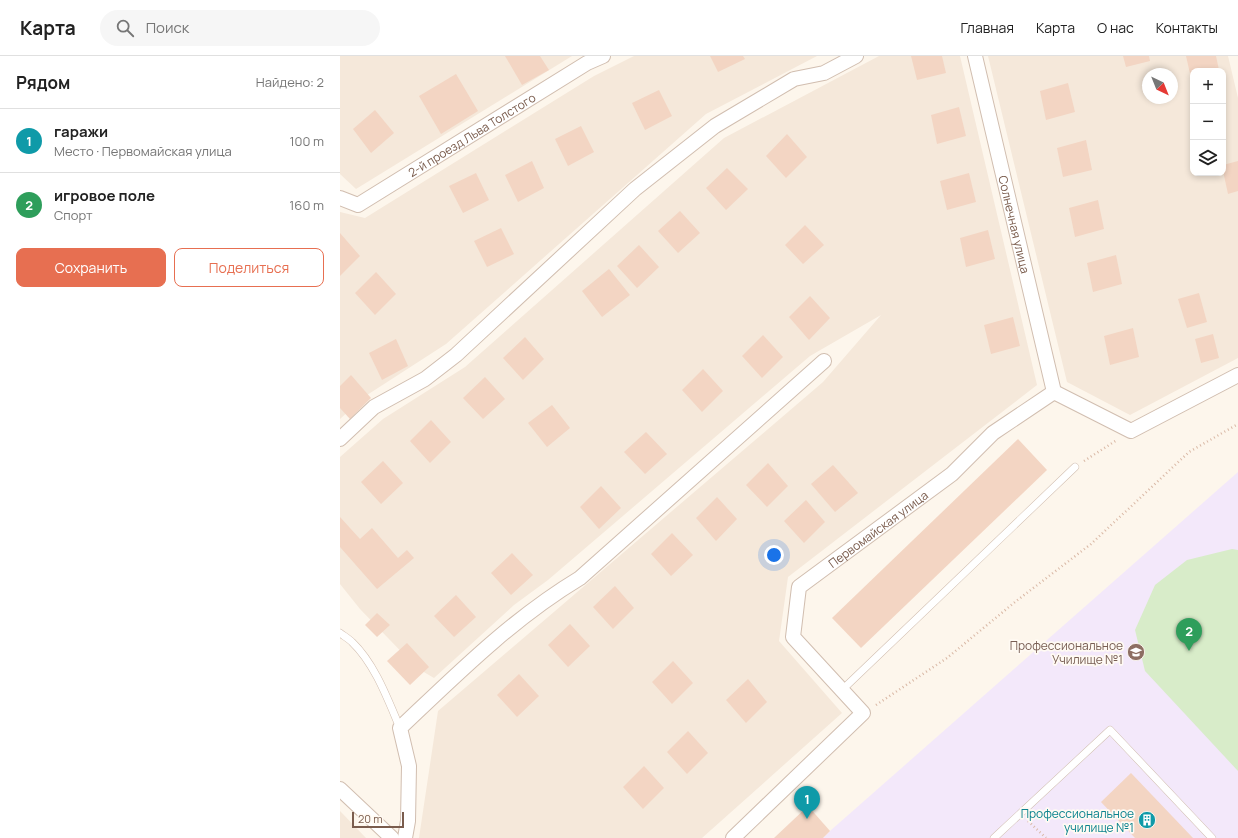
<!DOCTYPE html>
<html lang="ru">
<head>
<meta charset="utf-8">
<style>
  :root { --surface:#fff; --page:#f6f6f6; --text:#222; --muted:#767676; --line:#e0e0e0; --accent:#e76f51 }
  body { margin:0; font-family:Manrope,sans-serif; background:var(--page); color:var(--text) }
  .controls { position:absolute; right:12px; top:12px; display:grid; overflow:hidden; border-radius:8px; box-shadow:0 2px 6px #0003 }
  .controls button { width:36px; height:36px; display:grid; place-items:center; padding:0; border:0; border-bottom:1px solid var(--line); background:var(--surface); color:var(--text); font:20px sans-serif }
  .compass { position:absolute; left:802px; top:12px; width:36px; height:36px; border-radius:50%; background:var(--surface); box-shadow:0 2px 6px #0003; rotate:137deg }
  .scale { position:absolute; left:12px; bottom:10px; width:52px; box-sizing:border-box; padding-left:4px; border:2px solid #7a5c4d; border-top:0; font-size:11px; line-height:14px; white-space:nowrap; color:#7a5c4d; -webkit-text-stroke:3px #fffaf3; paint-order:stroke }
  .you { position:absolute; left:434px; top:499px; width:14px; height:14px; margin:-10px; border:3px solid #fff; border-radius:50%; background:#1a73e8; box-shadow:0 0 0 6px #1a73e833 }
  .badge { display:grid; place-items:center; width:26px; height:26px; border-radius:50%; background:var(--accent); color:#fff; font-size:13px; font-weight:700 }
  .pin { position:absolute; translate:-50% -33px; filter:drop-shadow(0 1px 2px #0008) }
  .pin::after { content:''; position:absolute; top:21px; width:14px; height:12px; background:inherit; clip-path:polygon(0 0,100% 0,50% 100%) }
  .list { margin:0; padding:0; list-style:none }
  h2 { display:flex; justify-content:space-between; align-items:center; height:52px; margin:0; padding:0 16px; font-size:17px }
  h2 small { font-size:13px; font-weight:400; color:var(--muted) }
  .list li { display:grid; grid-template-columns:26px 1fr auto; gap:12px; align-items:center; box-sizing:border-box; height:64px; padding:0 16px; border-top:1px solid var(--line) }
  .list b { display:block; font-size:15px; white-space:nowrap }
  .list p { margin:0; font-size:13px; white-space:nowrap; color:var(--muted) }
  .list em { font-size:13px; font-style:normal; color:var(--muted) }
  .actions { display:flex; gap:8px; padding:12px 16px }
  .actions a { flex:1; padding:9px 0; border:1px solid var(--accent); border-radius:8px; text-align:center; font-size:14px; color:var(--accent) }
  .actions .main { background:var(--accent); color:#fff }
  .icon { flex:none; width:22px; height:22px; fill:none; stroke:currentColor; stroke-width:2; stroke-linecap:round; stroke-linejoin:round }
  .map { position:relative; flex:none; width:898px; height:782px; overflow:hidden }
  header { display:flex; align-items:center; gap:24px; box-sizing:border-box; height:56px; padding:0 20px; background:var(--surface); border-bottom:1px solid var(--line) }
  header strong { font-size:19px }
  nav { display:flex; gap:22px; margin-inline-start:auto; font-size:14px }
  .search { width:280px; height:36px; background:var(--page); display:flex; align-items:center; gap:10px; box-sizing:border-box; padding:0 14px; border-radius:22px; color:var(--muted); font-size:15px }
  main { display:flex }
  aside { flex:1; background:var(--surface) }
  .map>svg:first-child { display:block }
  .residential { fill:#f5e8da; fill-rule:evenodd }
  .education { fill:#f3e8fa }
  .green { fill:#d8ecc9 }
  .building { fill:#f3d5c3 }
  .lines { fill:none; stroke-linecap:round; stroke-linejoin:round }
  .service-casing { stroke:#d1beb0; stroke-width:8 }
  .minor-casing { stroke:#d1beb0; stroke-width:16 }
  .path { stroke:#d9b8a5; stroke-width:2.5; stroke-dasharray:1 3; stroke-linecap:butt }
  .service { stroke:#fff; stroke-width:7 }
  .minor { stroke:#fff; stroke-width:14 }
  .labels { text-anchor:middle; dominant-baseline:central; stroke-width:3.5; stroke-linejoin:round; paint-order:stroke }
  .street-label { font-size:12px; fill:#7a5c4d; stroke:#fffaf3 }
  .education-label { font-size:12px; fill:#785e54; stroke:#fffaf3; text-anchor:end }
  .culture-label { font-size:12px; fill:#0d838f; stroke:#fffaf3; text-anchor:end }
</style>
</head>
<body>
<header>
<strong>Карта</strong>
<div class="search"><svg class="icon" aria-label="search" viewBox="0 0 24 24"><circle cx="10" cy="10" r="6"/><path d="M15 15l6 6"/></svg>Поиск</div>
<nav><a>Главная</a><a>Карта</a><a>О нас</a><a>Контакты</a></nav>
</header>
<main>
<aside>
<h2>Рядом<small>Найдено: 2</small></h2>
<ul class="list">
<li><span class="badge" style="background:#0f9aa8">1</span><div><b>гаражи</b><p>Место · Первомайская улица</p></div><em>100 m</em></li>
<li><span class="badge" style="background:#2e9e5b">2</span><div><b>игровое поле</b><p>Спорт</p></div><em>160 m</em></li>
</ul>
<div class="actions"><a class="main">Сохранить</a><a>Поделиться</a></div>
</aside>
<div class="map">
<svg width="898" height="782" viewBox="0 0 898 782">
  <rect width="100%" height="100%" fill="#fdf6ec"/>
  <g class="residential">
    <polygon points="0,0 232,0 16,133 0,118"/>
    <polygon points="294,0 477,0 366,58 106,288 24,341 0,363 0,156 25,162 254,20"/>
    <polygon points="539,0 620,0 697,329 448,521 439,585 502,657 362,782 79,782 98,655 483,326 541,259 470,300 208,524 174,549 94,622 77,612 20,553 0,528 0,401 43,363 125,311 384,82"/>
    <path d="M648,0H888L898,42V302L790,359L727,326ZM853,15H883V117H853ZM808,18H832V42H808Z"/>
    <polygon points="0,755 26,782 0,782"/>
  </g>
  <polygon class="education" points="898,416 898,782 483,782 490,775"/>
  <polygon class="green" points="892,493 898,494 898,715 805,615 795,574 815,529 847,504"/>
  <g class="building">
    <polygon points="165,0 200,0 209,14 182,29"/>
    <polygon points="370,0 403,0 405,3 378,16"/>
    <polygon points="571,0 602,0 606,17 577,24"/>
    <polygon points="783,0 809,0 810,5 786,11"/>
    <polygon points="846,0 876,0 879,14 876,15 853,15 853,21 851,22"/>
    <polygon points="116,18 138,55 101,78 79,40"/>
    <polygon points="728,27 735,56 706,64 700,35"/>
    <polygon points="319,34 332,60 305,74 292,47"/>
    <polygon points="619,51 626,80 597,88 591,59"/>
    <polygon points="35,54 54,77 31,97 13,73"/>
    <polygon points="241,70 254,96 228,110 215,83"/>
    <polygon points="447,78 467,101 446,122 426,100"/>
    <polygon points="746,84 752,114 723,121 717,92"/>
    <polygon points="192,105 204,132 178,146 165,119"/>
    <polygon points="898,105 898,135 888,138 883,115 883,109"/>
    <polygon points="387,112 408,133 386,154 366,132"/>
    <polygon points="136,117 149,144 123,157 109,130"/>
    <polygon points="629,117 636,146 607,154 600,125"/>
    <polygon points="758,144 764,173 735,181 729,152"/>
    <polygon points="340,155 360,177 338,197 318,175"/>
    <polygon points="465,169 484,189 463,208 445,189"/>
    <polygon points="161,172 174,198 147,211 134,185"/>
    <polygon points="648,174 655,203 626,211 620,182"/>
    <polygon points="0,177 20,200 0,220"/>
    <polygon points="299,189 319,211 297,232 277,210"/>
    <polygon points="776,199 782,228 753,236 747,207"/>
    <polygon points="269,213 290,239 262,261 242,235"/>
    <polygon points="36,216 56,238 35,259 15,237"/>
    <polygon points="859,237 867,266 847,272 838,243"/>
    <polygon points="470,240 490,262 469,284 449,261"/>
    <polygon points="673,261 680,290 651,298 644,269"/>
    <polygon points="793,272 799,301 770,309 764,280"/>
    <polygon points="873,278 879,302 861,307 855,283"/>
    <polygon points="423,279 443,301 422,322 402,300"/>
    <polygon points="185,281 204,303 183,324 163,302"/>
    <polygon points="56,283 68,310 42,324 29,297"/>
    <polygon points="363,313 383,335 362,356 342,334"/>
    <polygon points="11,319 31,342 10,363 0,352 0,330"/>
    <polygon points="145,321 165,343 143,363 123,342"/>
    <polygon points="212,349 230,372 207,391 188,367"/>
    <polygon points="91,364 111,386 90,407 70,385"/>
    <polygon points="306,376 327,398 305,418 284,396"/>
    <polygon points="678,383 707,414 521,592 492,562"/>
    <polygon points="43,405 63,427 41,448 21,426"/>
    <polygon points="428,407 448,430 427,451 406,429"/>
    <polygon points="493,409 518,437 495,456 471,428"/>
    <polygon points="261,430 281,452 259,473 240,451"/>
    <polygon points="377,441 397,463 376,485 356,462"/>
    <polygon points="466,444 485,466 464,487 444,465"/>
    <polygon points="0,461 20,483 32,472 58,502 67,494 74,502 37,533 0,491"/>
    <polygon points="332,477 353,499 331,520 311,498"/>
    <polygon points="172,497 193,519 171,539 151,517"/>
    <polygon points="275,530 294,552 273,573 253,551"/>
    <polygon points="116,539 136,561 114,581 94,560"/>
    <polygon points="37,557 50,569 37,581 25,569"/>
    <polygon points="230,568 250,590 228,611 208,589"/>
    <polygon points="67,587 89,611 70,629 47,605"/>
    <polygon points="333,605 353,627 332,648 312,626"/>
    <polygon points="179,618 199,640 177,661 157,639"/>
    <polygon points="408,623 427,646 406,667 386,644"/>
    <polygon points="348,675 368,697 347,718 327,696"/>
    <polygon points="304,710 324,732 303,753 283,731"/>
    <polygon points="791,717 853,782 795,782 761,746"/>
    <polygon points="468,750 490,775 483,782 434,782"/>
  </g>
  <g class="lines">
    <defs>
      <g id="service">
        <path d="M0,577C4,580 9,583 12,586C35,608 48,644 60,672"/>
        <polyline points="502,634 735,411"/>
        <polyline points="654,782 770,674 872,782"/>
      </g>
      <g id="minor">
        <path id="s1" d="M635,0L714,336"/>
        <path id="s2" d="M0,142L18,149L247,7L263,0"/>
        <polyline points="0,383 34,351 85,323 116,299 295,133 375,70 454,23 484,17 516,0"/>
        <polyline points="0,733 52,782"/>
        <path d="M65,782L68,765L69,710L60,672C117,618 172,563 240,522L484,305"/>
        <path id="s3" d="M393,782L523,657L453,581L459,531L612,418L653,377L714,336L791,375L898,319"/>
      </g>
    </defs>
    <use href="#service" class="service-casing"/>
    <use href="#minor" class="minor-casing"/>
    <g class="path">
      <polyline points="744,405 777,384"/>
      <polyline points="536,649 607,602 675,546 751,488 849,396 898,368"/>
      <polyline points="688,765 706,782"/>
    </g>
    <use href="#service" class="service"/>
    <use href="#minor" class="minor"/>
  </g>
  <defs>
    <symbol id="university-disc" viewBox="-11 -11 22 22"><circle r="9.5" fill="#8d6e63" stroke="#fffaf3"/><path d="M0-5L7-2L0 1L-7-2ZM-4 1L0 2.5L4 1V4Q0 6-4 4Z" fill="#fff"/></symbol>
    <symbol id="building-disc" viewBox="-11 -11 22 22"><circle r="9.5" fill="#0f9aa8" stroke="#fffaf3"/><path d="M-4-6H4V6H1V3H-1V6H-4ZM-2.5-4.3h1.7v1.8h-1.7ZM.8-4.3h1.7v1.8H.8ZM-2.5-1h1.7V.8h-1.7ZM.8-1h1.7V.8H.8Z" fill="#fff"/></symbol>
  </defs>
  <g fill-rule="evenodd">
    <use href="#university-disc" x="786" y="586" width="20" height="20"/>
    <use href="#building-disc" x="797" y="754" width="20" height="20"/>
  </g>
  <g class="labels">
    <g class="street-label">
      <text stroke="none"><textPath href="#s2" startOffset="153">2-й проезд Льва Толстого</textPath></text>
      <text stroke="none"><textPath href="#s1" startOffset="173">Солнечная улица</textPath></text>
      <text stroke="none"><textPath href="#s3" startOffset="432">Первомайская улица</textPath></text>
    </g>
    <g class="education-label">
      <text x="783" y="589">Профессиональное<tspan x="783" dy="14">Училище №1</tspan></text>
    </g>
    <g class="culture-label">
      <text x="794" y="757">Профессиональное<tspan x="794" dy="14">училище №1</tspan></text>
    </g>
  </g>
</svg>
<div class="controls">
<button>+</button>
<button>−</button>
<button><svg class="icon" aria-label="layers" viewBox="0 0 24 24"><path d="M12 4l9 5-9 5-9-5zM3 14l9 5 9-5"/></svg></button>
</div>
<svg class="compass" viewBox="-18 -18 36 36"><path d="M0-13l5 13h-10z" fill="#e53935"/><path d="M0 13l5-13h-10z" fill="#767676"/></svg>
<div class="scale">20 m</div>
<div class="you"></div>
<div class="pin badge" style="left:467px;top:763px;background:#0f9aa8">1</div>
<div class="pin badge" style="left:849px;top:595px;background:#2e9e5b">2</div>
</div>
</main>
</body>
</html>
